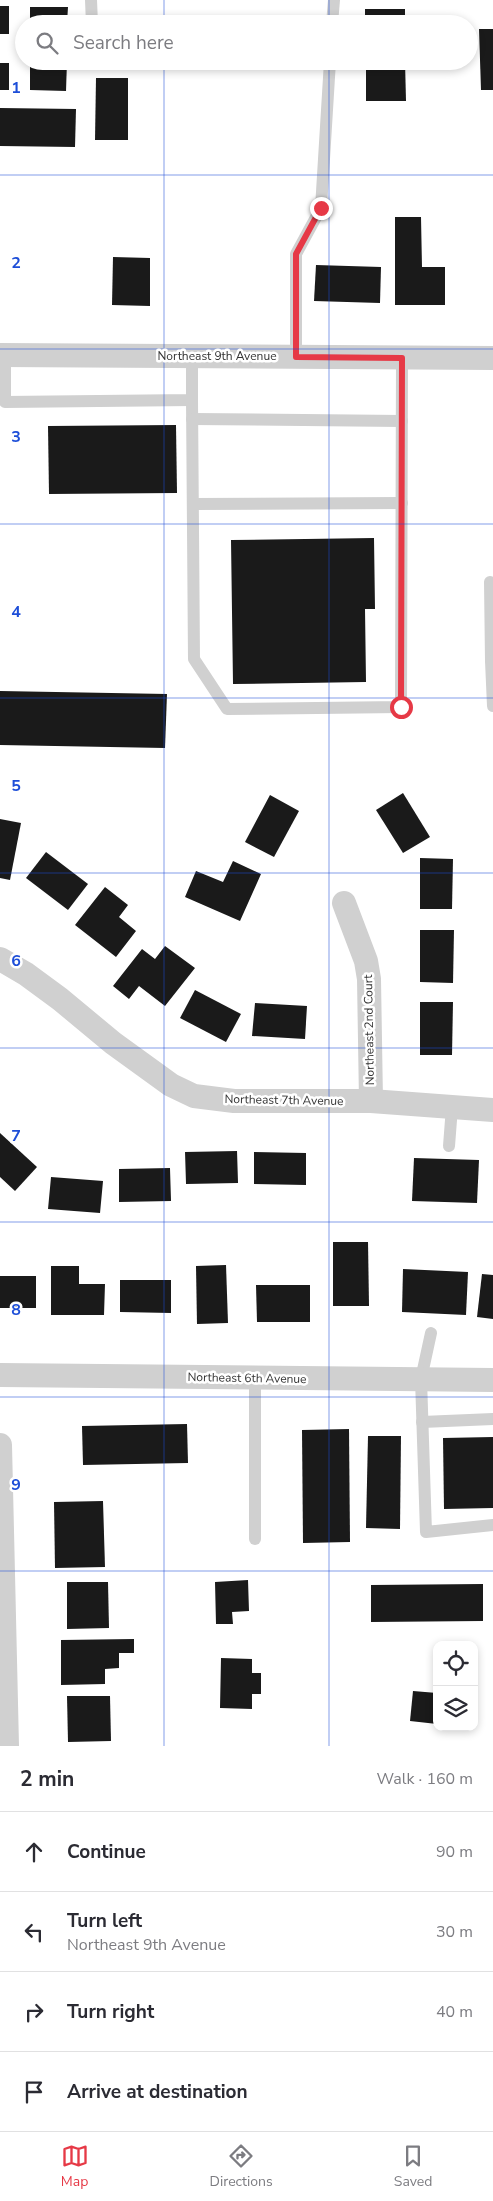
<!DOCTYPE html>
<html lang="en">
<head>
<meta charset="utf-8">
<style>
  :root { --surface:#fff; --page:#f2f2f3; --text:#2b2b33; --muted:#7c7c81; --line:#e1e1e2; --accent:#e63946 }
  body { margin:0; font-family:"Nunito Sans",sans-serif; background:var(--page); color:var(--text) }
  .controls { position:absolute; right:15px; bottom:15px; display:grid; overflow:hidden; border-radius:10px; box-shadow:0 2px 8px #0003 }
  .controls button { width:45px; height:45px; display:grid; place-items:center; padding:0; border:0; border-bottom:1px solid var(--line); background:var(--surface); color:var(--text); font:25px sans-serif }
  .stop { position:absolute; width:15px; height:15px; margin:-11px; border:4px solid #e63946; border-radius:50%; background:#fff }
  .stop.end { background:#e63946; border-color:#fff; box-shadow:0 1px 5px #0008 }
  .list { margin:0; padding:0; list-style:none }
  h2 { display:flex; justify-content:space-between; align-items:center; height:65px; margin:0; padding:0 20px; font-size:21px }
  h2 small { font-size:16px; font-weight:400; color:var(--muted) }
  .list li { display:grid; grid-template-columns:32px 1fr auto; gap:15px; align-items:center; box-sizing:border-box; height:80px; padding:0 20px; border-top:1px solid var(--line) }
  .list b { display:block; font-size:19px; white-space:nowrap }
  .list p { margin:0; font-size:16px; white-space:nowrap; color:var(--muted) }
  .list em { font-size:16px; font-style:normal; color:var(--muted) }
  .icon { flex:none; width:28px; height:28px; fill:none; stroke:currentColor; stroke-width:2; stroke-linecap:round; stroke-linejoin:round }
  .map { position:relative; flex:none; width:493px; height:1746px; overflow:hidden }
  .search { position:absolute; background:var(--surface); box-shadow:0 2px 8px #0003; left:15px; right:15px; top:15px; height:55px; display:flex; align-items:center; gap:12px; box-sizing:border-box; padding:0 18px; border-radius:28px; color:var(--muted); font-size:19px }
  .sheet { height:385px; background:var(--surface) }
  nav { display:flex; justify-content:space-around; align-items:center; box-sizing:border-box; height:70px; border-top:1px solid var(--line); background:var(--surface); font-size:14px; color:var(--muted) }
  nav a { display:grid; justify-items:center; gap:2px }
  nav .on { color:var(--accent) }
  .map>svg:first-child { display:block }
  .building { fill:#1a1a1a }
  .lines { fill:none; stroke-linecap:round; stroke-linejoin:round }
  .lane { stroke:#d0d0d0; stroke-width:12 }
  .street { stroke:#d0d0d0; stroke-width:24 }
  .route { stroke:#e63946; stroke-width:6 }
  .grid { fill:none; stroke:#1d4ed8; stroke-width:1; stroke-opacity:0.55 }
  .labels { text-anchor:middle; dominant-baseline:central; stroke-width:5; stroke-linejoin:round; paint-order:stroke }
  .street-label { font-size:12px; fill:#333; stroke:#fff }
  .grid-label { font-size:16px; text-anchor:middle; font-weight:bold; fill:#1d4ed8; stroke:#fff; stroke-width:5; stroke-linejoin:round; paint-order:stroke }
</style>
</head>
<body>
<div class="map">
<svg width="493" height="1746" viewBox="0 0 493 1746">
  <rect width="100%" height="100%" fill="#fff"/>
  <g class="building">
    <rect x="0" y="6" width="9" height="28"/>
    <polygon points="30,7 68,7 67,24 30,24"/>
    <rect x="365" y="9" width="40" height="15"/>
    <polygon points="479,29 493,29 493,90 481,90"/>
    <polygon points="30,61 67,61 66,91 30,90"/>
    <polygon points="366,61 405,61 406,101 366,101"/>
    <rect x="0" y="63" width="9" height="27"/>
    <polygon points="96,78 128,78 128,140 95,140"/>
    <polygon points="0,108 76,109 75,147 0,146"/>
    <polygon points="395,217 421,217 422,267 445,267 445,305 395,305"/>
    <polygon points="113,257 150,258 150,306 112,305"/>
    <polygon points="316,265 381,267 380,303 314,301"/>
    <polygon points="176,425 177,493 49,494 48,426"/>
    <polygon points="374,538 375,609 365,609 366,682 233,684 231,540"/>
    <polygon points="0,691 167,694 165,748 0,745"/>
    <polygon points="403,793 430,837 403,853 376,810"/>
    <polygon points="270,795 299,811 274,857 245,842"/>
    <polygon points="0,819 21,823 10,880 0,878"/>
    <polygon points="46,852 88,884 68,910 26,878"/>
    <polygon points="420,858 453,859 452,909 420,909"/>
    <polygon points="233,861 261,874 240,921 185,897 196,871 223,882"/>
    <polygon points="105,887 128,905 119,917 136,931 116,957 75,925"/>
    <polygon points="420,930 454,930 453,983 420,982"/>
    <polygon points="165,946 195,968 165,1006 139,986 129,999 113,986 142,949 155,959"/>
    <polygon points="195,990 241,1014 226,1042 180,1018"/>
    <polygon points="420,1002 453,1002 452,1055 420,1055"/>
    <polygon points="255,1003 307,1006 305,1039 252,1036"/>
    <polygon points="0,1133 37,1167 15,1191 0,1177"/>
    <polygon points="237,1151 238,1183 186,1184 185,1152"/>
    <polygon points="254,1152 306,1153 306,1185 254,1184"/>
    <polygon points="414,1158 479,1160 477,1203 412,1201"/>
    <polygon points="170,1168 171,1201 119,1202 119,1169"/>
    <polygon points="51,1177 103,1181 100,1213 48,1209"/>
    <polygon points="333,1242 368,1242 369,1306 333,1306"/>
    <polygon points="226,1265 228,1323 197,1324 196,1266"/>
    <polygon points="51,1266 79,1266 79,1284 105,1284 104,1315 51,1315"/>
    <polygon points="403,1269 468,1272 466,1315 402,1312"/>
    <polygon points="482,1274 493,1275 493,1319 477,1317"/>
    <rect x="0" y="1276" width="36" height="32"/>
    <polygon points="120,1280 171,1280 171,1313 120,1312"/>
    <polygon points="256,1285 310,1285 310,1322 257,1322"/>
    <polygon points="187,1424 188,1463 83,1465 82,1426"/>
    <polygon points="349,1429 350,1542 303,1543 302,1430"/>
    <polygon points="368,1436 401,1436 400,1529 366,1528"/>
    <polygon points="493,1437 493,1508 444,1509 443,1438"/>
    <polygon points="103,1501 105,1567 55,1568 54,1502"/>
    <polygon points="248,1580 249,1611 232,1612 233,1624 216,1624 215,1582"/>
    <polygon points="67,1582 108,1582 109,1628 67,1629"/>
    <polygon points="483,1584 483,1621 371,1622 371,1585"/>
    <polygon points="134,1639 134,1653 119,1653 119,1668 105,1669 105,1684 61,1685 61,1640"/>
    <polygon points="221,1658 252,1659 252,1673 261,1673 261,1694 252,1694 252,1709 220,1708"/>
    <polygon points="413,1691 437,1693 437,1724 410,1721"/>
    <polygon points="67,1696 110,1696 111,1741 68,1742"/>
  </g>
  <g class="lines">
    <g class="lane">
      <polyline points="91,0 92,24"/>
      <polyline points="332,24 334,0"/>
      <polyline points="5,355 5,402 192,400 192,356"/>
      <polyline points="296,357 296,254 321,208 330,61"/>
      <polyline points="192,400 194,659 227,709 401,707 402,357"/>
      <polyline points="192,419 402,421"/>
      <polyline points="193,504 402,503"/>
      <polyline points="490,582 491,661"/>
      <polyline points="493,661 491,661 493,706"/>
      <polyline points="449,1146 452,1107"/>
      <polyline points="431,1333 421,1379 426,1532 493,1525"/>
      <polyline points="255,1378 255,1539"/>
      <polyline points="422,1422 493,1419"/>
    </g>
    <g class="street">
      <polyline points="0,355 493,358"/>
      <polyline points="344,903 366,961 369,979 371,1101"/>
      <polyline points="0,959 26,974 60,999 113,1043 171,1085 194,1096 234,1101 371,1101 493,1110"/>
      <polyline points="0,1375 493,1380"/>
      <polyline points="0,1445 7,1746"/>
    </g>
  </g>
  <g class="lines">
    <polyline class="route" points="321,208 296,254 296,357 402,358 401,707"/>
  </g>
  <path class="grid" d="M164,0V24M329,0V24M164,61V1746M329,61V1746M0,175H493M0,349H493M0,524H493M0,698H493M0,873H493M0,1048H493M0,1222H493M0,1397H493M0,1571H493"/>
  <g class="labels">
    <g class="street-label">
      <text x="217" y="356">Northeast 9th Avenue</text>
      <text transform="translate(369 1030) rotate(-91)">Northeast 2nd Court</text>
      <text transform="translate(284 1100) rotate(1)">Northeast 7th Avenue</text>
      <text transform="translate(247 1378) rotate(1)">Northeast 6th Avenue</text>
    </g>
  </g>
  <g class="grid-label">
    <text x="16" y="93">1</text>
    <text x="16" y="268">2</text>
    <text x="16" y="442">3</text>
    <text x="16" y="617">4</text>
    <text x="16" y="791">5</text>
    <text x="16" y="966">6</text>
    <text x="16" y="1141">7</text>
    <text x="16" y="1315">8</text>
    <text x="16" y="1490">9</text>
  </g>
</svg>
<div class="controls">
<button><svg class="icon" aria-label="locate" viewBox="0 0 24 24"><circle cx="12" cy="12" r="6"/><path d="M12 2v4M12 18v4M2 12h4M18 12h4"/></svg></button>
<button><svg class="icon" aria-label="layers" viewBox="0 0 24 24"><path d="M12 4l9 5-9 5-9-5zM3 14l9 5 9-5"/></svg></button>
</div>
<div class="stop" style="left:401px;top:707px"></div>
<div class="stop end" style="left:321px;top:208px"></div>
<div class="search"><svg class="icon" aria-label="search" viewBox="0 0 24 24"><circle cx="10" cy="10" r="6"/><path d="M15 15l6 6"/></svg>Search here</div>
</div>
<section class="sheet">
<h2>2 min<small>Walk · 160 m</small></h2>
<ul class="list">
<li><svg class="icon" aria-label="ahead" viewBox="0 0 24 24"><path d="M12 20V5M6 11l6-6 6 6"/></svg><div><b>Continue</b></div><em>90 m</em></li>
<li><svg class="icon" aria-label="left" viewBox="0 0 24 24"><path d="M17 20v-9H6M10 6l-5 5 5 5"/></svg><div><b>Turn left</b><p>Northeast 9th Avenue</p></div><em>30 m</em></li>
<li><svg class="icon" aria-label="right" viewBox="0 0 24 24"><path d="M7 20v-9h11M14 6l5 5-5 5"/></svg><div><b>Turn right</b></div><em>40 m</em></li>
<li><svg class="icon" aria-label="arrive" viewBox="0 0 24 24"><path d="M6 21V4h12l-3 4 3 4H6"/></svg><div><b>Arrive at destination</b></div></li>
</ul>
</section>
<nav>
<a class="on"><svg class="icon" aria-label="map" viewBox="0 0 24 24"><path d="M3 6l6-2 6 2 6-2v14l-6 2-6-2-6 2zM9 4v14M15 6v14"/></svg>Map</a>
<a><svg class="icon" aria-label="directions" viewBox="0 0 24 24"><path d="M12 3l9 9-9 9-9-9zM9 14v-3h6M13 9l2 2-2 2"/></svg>Directions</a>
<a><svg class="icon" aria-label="saved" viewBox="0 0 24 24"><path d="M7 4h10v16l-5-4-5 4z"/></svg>Saved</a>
</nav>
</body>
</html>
